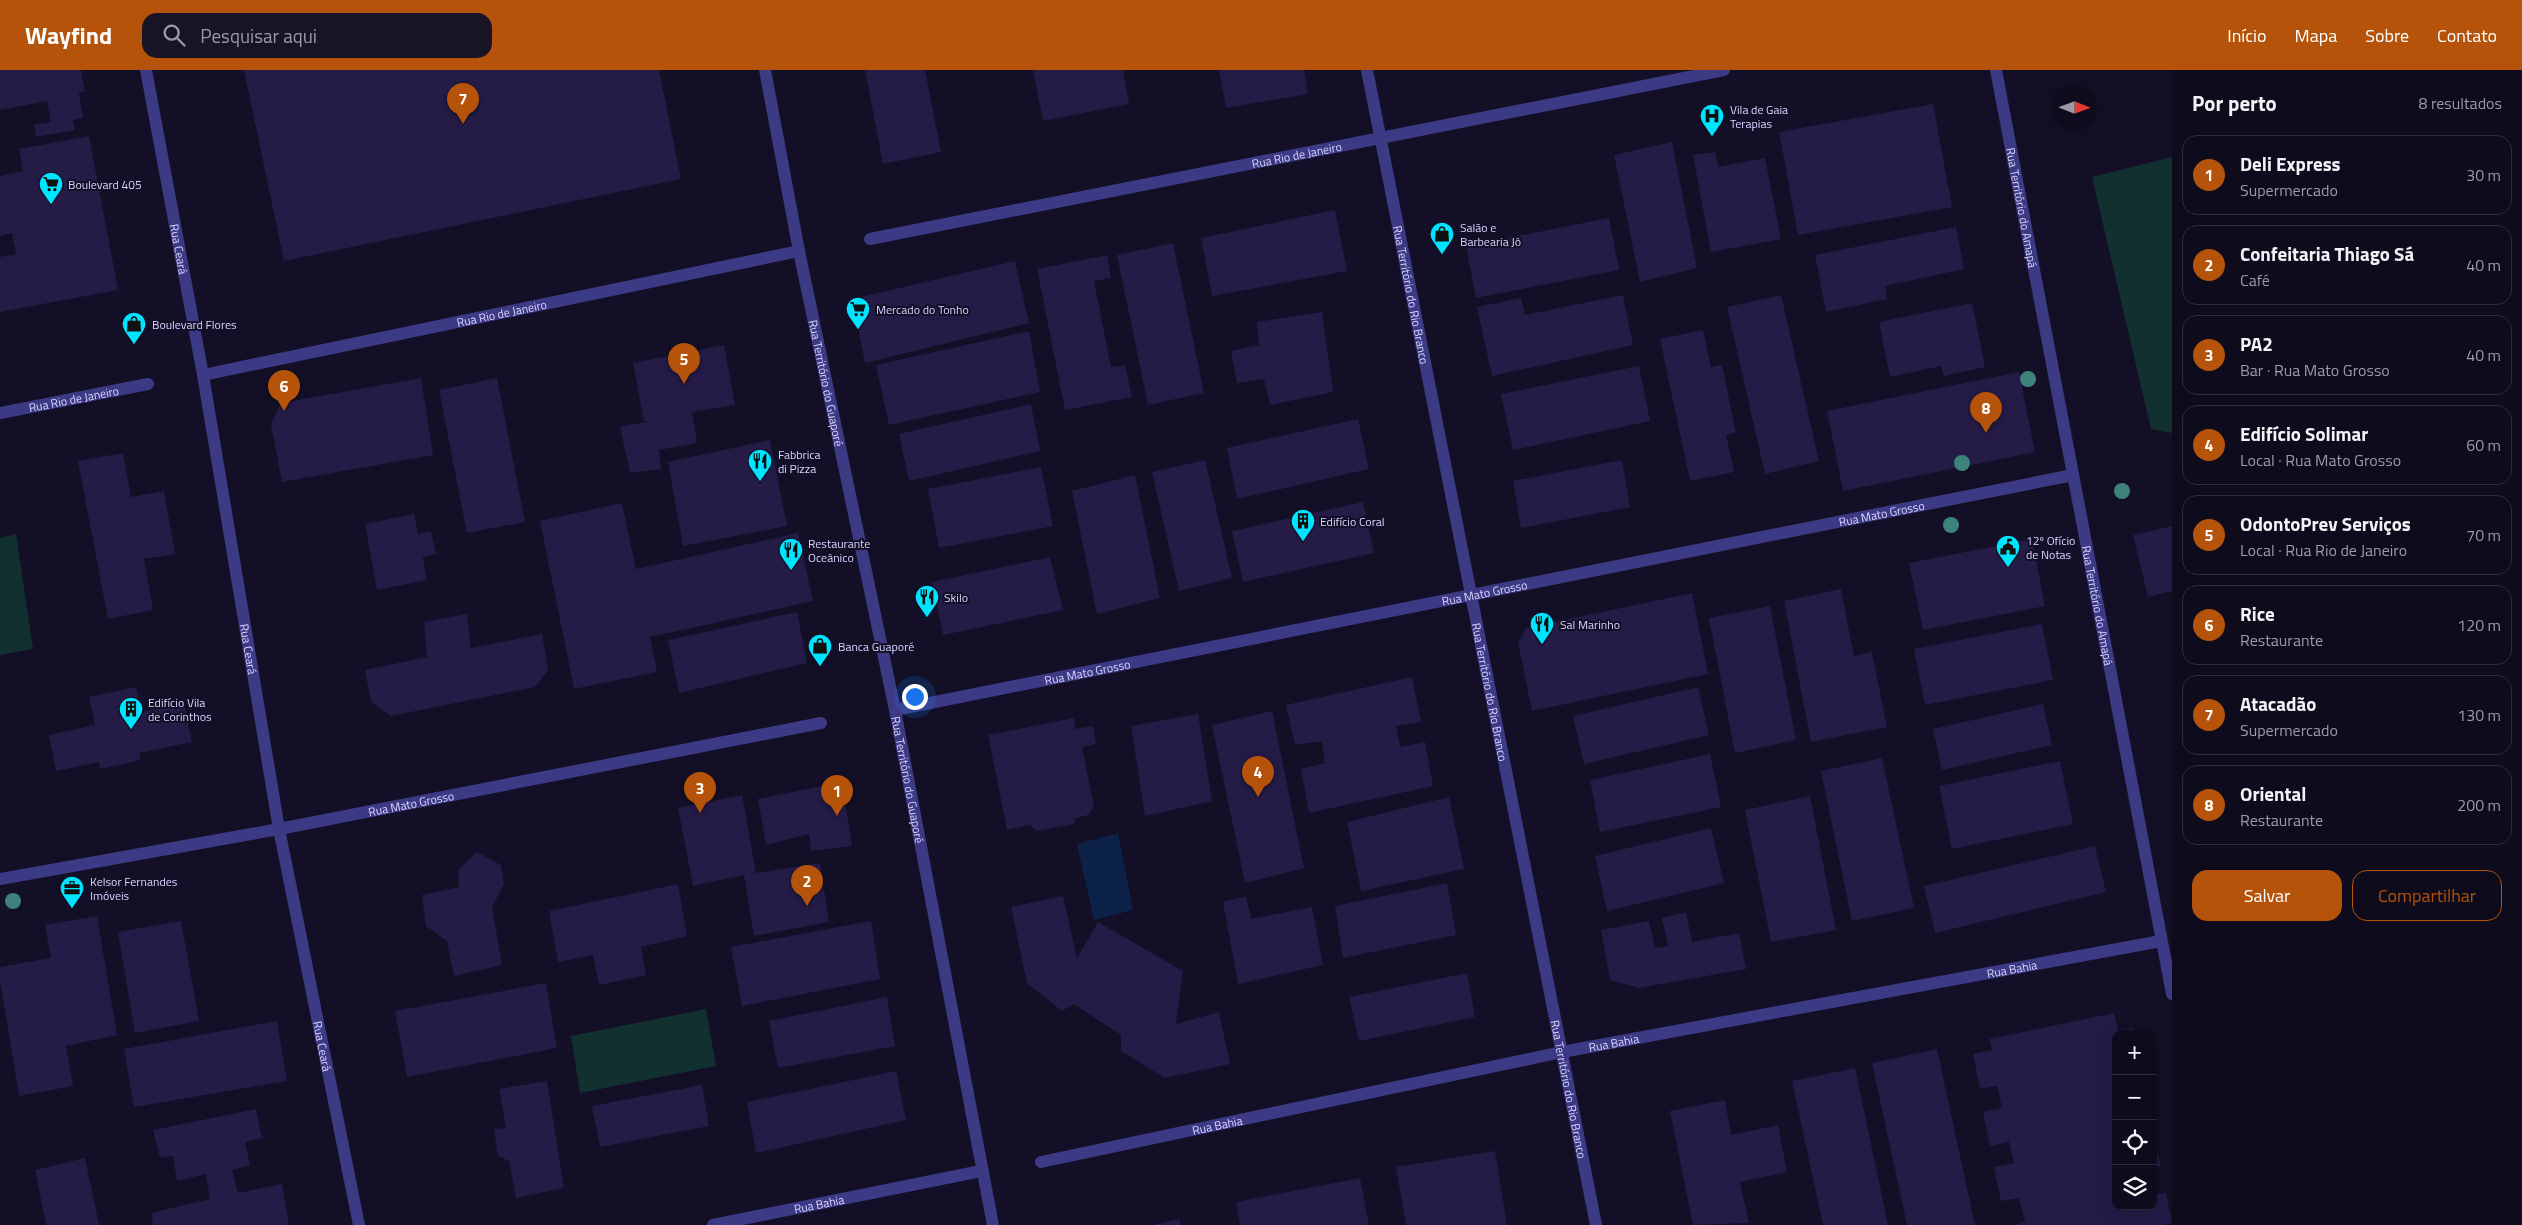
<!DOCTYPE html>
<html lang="pt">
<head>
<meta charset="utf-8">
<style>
  :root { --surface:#0e0b1c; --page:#171425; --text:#f1f3f6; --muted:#9b9ba3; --line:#2e2b3b; --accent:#b45309 }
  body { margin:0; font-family:"Titillium Web",sans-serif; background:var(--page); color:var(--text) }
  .controls { position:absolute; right:15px; bottom:15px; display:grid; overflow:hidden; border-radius:10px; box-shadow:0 5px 20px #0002 }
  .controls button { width:45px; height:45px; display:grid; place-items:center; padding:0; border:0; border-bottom:1px solid var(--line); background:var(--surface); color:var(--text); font:25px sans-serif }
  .compass { position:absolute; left:2052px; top:15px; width:45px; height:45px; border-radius:50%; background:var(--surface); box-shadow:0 5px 20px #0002; rotate:91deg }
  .you { position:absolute; left:914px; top:626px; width:18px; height:18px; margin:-12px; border:4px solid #fff; border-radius:50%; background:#1a73e8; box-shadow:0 0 0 8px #1a73e833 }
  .badge { display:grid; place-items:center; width:32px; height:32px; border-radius:50%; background:var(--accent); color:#fff; font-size:16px; font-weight:700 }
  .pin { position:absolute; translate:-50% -41px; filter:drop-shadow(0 1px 2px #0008) }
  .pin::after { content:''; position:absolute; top:26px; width:18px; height:15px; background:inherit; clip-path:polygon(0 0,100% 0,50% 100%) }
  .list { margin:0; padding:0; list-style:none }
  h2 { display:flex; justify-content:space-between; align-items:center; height:65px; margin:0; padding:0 20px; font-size:21px }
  h2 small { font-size:16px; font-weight:400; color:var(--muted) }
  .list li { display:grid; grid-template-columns:32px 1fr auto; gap:15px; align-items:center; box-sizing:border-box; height:80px; margin:0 10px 10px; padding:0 10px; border:1px solid var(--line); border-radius:15px }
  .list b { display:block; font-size:19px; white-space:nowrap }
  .list p { margin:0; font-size:16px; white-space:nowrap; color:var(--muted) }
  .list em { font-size:16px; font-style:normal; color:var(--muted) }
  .actions { display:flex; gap:10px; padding:15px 20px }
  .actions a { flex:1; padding:11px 0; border:1px solid var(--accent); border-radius:15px; text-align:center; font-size:18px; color:var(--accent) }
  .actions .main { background:var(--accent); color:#fff }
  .icon { flex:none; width:28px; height:28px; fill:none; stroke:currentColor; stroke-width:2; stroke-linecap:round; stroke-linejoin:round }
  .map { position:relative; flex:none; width:2172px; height:1155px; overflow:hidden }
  header { display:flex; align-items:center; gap:30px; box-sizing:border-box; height:70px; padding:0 25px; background:var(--accent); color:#fff }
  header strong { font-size:24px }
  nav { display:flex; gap:28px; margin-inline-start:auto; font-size:18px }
  .search { width:350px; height:45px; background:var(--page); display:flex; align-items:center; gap:12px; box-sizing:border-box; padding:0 18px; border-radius:15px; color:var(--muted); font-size:19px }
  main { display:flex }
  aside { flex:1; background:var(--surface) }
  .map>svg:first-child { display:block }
  .green { fill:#12302f }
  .water { fill:#0c2248 }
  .building { fill:#241b47 }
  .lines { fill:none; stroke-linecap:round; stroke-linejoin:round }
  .minor { stroke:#3d3a85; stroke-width:12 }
  .tree { fill:#3d827b }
  .labels { text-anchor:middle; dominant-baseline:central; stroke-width:4; stroke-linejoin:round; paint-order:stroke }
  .poi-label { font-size:12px; fill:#d9d4ff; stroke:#130f26; text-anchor:start }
  .street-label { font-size:12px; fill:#d9d4ff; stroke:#130f26 }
</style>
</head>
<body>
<header>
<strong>Wayfind</strong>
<div class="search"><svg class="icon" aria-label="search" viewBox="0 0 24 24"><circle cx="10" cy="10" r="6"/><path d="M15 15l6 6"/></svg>Pesquisar aqui</div>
<nav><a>Início</a><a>Mapa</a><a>Sobre</a><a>Contato</a></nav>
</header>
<main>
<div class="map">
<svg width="2172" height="1155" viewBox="0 0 2172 1155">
  <rect width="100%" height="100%" fill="#130f26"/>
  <g class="green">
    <polygon points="2172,87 2172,363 2151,359 2092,107"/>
    <polygon points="16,464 33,579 0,585 0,468"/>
    <polygon points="706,939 716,996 580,1023 571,966"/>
  </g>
  <polygon class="water" points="1118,763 1133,840 1094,850 1077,774"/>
  <g class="building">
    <polygon points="0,0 81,0 85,22 79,23 83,48 73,50 75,60 36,67 34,55 51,52 47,31 0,40"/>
    <polygon points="244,0 659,0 681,109 284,191"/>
    <polygon points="865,0 925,0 941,82 883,94"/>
    <polygon points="1033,0 1123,0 1129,34 1043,51"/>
    <polygon points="1219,0 1304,0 1308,24 1226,38"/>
    <polygon points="1933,34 1952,137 1798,165 1779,62"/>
    <polygon points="89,66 118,220 0,242 0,187 16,184 12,163 0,166 0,106 23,101 19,79"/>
    <polygon points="1672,72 1697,198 1640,212 1614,85"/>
    <polygon points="1715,82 1718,97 1765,88 1781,169 1711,182 1693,85"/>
    <polygon points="1335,140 1347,201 1212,226 1201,168"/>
    <polygon points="1609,148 1619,200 1476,228 1466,176"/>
    <polygon points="1956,157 1964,199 1885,216 1887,229 1826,242 1815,185"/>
    <polygon points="1173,173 1204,323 1148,335 1117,185"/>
    <polygon points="1107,185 1111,208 1094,211 1111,297 1125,295 1132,327 1065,340 1037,199"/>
    <polygon points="1015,191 1029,253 865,293 852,229"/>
    <polygon points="1623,225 1633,275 1492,306 1477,237 1521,228 1525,245"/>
    <polygon points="1781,225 1819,391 1765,404 1727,237"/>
    <polygon points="1972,233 1985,297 1944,306 1941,296 1890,307 1879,252"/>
    <polygon points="1322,242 1333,322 1270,335 1264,309 1237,313 1231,281 1259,275 1257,252"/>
    <polygon points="1703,260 1711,297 1722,295 1736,363 1726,365 1734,402 1690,411 1660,269"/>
    <polygon points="1029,261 1040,322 889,355 876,295"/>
    <polygon points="724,275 735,335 692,342 697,373 659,380 661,399 630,403 620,357 650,351 644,351 633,293"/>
    <polygon points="1639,296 1650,351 1513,380 1501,324"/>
    <polygon points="2019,302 2035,382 1843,421 1827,341"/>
    <polygon points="421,308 433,385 282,412 271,354 281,333"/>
    <polygon points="497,308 525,452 467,463 439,320"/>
    <polygon points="1031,334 1040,381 909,411 899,364"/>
    <polygon points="1358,349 1369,399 1237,429 1227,378"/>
    <polygon points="770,370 787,456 683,476 668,392"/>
    <polygon points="123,383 131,427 164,421 175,484 144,489 153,540 108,549 78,391"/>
    <polygon points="1205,390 1232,508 1179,521 1152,402"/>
    <polygon points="1622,390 1630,437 1521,458 1513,411"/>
    <polygon points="1041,397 1053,456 939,478 928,419"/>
    <polygon points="1135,405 1160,528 1097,544 1072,421"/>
    <polygon points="1363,432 1374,483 1243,512 1232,461"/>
    <polygon points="622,433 636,499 798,463 813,531 650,567 657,602 574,619 540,451"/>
    <polygon points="414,444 418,464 431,461 436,484 423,487 427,510 377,520 365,454"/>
    <polygon points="2172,456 2172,521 2148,527 2133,465"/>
    <polygon points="2032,469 2045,536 1923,560 1909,493"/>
    <polygon points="1050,487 1063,540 943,565 932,512"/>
    <polygon points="1841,519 1854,586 1872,582 1887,657 1811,672 1784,531"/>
    <polygon points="1692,523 1708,604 1532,641 1518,573 1526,558"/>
    <polygon points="1770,536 1796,670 1735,683 1709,548"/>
    <polygon points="797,542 807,593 679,623 668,570"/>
    <polygon points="467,544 471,578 542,564 548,600 535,617 391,646 371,632 365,600 427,587 424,552"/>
    <polygon points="2042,554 2053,610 1925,635 1914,579"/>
    <polygon points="1412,607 1421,652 1396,656 1400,677 1425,672 1433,716 1309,743 1301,699 1325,693 1322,671 1295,675 1286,635"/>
    <polygon points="136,617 141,642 184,633 192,672 139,683 141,690 100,699 99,692 56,701 49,665 95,655 89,627"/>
    <polygon points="1698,617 1709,665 1584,694 1573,646"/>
    <polygon points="2043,634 2052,675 1942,700 1933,659"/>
    <polygon points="1272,641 1304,798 1245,813 1212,655"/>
    <polygon points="1198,644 1212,731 1145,746 1131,656"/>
    <polygon points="1074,648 1075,659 1093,656 1096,674 1082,677 1094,737 1088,745 1076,748 1074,754 1036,761 1030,755 1007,760 988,665"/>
    <polygon points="1710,684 1721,737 1600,762 1590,710"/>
    <polygon points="1882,688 1914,838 1852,851 1821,701"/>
    <polygon points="2060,691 2073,754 1952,779 1939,716"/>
    <polygon points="842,712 852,776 811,781 809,764 766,775 758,729"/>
    <polygon points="742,725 756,803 820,793 829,852 754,866 744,805 693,816 678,738"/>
    <polygon points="1810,726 1836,860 1771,872 1745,740"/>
    <polygon points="1449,727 1464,799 1361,821 1347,752"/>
    <polygon points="1711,758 1724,813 1607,841 1595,786"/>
    <polygon points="2095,776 2106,822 1935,863 1924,816"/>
    <polygon points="477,782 501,795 504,814 492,837 502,895 454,906 447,871 426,856 422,825 459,817 458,800"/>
    <polygon points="1447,813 1456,865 1343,888 1335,836"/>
    <polygon points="678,814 687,866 641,877 646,905 599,915 593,885 558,892 549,841"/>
    <polygon points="1063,826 1077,888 1098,852 1183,901 1176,954 1219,942 1230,994 1165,1008 1121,981 1121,965 1074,934 1062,941 1027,913 1011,837"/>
    <polygon points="1246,826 1251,849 1312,837 1323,895 1238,914 1223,832"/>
    <polygon points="1686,842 1692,872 1739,863 1746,899 1639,918 1610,910 1601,860 1649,851 1655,878 1668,876 1662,848"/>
    <polygon points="97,846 117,965 66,976 73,1016 19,1026 0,911 0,897 51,888 45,855"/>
    <polygon points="181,851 199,951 135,963 118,862"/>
    <polygon points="871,851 880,909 742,936 731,877"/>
    <polygon points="1467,903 1475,947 1359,971 1349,927"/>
    <polygon points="546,913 557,978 407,1007 395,941"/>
    <polygon points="887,927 895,976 778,998 769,951"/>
    <polygon points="2114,943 2118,961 2133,958 2135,964 2116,964 2116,1136 2153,1136 2153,1125 2166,1123 2172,1153 2162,1155 2015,1155 2025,1152 2019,1128 2001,1131 1994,1097 2014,1093 2009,1072 1990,1076 1983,1042 2002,1038 1997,1016 1980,1019 1973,984 1992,980 1989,969"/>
    <polygon points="277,951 287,1011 134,1037 124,979"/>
    <polygon points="1937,979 1975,1155 1907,1155 1872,993"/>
    <polygon points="1855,998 1888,1155 1823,1155 1792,1011"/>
    <polygon points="896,1001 906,1050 756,1083 747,1032"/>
    <polygon points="547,1011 564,1118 516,1128 509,1091 498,1086 494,1059 506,1058 499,1019"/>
    <polygon points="702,1015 709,1056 600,1077 592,1036"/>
    <polygon points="1725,1030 1731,1065 1778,1055 1787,1102 1740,1112 1749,1153 1693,1155 1670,1041"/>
    <polygon points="256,1039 262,1068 245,1072 250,1095 232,1100 238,1123 282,1114 289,1155 153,1155 151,1143 210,1129 206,1104 177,1111 173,1086 160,1088 153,1060"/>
    <polygon points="2153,1066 2161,1096 2153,1098"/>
    <polygon points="1495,1081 1507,1155 1406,1155 1396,1097"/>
    <polygon points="85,1088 99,1155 46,1155 35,1100"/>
    <polygon points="1360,1108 1369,1155 1240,1155 1236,1132"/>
    <polygon points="1179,1149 1181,1155 1156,1155 1156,1154"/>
  </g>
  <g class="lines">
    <g class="minor">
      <path id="s1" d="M146,0L203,305L279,759L359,1155"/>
      <path id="s2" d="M765,0L799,181L895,640L993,1155"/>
      <path id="s3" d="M1367,0L1596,1155"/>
      <path id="s4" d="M1996,0L2172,924"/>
      <path id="s5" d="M870,169L1724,0"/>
      <path id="s6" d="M203,305L799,181"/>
      <path id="s7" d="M0,343L148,314"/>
      <path id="s8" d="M895,640L2073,405"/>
      <path id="s9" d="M0,809L279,759L821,653"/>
      <path id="s10" d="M1041,1092L1562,982L2161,871"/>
      <path id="s11" d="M713,1155L981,1101"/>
    </g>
  </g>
  <g class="tree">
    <circle cx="2028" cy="309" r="8"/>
    <circle cx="1962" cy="393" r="8"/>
    <circle cx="2122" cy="421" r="8"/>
    <circle cx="1951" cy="455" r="8"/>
    <circle cx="13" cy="831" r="8"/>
  </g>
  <defs>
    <symbol id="hospital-pin" viewBox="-11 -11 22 30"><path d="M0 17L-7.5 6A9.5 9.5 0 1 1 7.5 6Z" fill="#00e5ff" stroke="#130f26"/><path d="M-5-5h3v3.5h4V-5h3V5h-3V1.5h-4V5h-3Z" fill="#111"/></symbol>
    <symbol id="supermarket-pin" viewBox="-11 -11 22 30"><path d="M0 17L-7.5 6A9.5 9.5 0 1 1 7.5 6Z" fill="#00e5ff" stroke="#130f26"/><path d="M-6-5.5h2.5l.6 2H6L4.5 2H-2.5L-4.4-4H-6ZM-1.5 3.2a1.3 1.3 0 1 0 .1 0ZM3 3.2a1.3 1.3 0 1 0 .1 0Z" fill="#111"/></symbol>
    <symbol id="shop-pin" viewBox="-11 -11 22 30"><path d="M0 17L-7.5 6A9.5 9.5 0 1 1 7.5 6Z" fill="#00e5ff" stroke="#130f26"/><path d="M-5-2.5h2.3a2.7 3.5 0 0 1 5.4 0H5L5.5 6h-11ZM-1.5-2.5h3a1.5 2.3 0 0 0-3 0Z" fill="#111"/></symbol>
    <symbol id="restaurant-pin" viewBox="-11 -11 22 30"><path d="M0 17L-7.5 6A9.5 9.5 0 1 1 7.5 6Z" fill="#00e5ff" stroke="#130f26"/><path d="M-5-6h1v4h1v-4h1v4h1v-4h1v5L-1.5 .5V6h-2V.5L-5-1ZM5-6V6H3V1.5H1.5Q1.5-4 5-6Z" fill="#111"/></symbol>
    <symbol id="building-pin" viewBox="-11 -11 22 30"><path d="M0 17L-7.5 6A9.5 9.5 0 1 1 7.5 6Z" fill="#00e5ff" stroke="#130f26"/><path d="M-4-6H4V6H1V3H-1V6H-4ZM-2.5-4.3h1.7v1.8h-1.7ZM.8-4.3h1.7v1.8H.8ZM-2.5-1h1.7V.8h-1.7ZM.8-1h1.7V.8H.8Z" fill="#111"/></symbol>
    <symbol id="civic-pin" viewBox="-11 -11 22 30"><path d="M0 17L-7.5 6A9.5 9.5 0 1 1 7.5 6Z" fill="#00e5ff" stroke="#130f26"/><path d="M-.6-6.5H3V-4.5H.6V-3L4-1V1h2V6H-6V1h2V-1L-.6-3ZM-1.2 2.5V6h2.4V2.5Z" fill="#111"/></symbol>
    <symbol id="office-pin" viewBox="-11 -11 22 30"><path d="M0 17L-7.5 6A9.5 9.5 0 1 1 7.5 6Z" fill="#00e5ff" stroke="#130f26"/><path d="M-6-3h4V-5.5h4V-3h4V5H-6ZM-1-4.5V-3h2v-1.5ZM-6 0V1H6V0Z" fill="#111"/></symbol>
  </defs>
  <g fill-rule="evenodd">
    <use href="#hospital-pin" x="1698" y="32" width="28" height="38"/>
    <use href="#supermarket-pin" x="37" y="100" width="28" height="38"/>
    <use href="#shop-pin" x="1428" y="150" width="28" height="38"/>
    <use href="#supermarket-pin" x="844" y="225" width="28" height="38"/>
    <use href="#shop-pin" x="120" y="240" width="28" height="38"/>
    <use href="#restaurant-pin" x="746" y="377" width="28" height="38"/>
    <use href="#building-pin" x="1289" y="437" width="28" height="38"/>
    <use href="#civic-pin" x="1994" y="463" width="28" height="38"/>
    <use href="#restaurant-pin" x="777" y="466" width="28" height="38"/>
    <use href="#restaurant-pin" x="913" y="513" width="28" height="38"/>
    <use href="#restaurant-pin" x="1528" y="540" width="28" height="38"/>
    <use href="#shop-pin" x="806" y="562" width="28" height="38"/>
    <use href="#building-pin" x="117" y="625" width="28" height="38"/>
    <use href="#office-pin" x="58" y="804" width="28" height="38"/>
  </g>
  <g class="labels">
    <g class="poi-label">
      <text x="1730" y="39">Vila de Gaia<tspan x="1730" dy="14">Terapias</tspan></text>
      <text x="68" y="114">Boulevard 405</text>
      <text x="1460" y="157">Salão e<tspan x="1460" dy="14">Barbearia Jô</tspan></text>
      <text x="876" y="239">Mercado do Tonho</text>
      <text x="152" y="254">Boulevard Flores</text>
      <text x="778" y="384">Fabbrica<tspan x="778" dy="14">di Pizza</tspan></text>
      <text x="1320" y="451">Edifício Coral</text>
      <text x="2026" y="470">12º Ofício<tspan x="2026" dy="14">de Notas</tspan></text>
      <text x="808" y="473">Restaurante<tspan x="808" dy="14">Oceânico</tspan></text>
      <text x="944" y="527">Skilo</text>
      <text x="1560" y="554">Sal Marinho</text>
      <text x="838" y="576">Banca Guaporé</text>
      <text x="148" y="632">Edifício Vila<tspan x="148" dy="14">de Corinthos</tspan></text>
      <text x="90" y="811">Kelsor Fernandes<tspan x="90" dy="14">Imóveis</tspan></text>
    </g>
    <g class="street-label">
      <text stroke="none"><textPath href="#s5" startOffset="435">Rua Rio de Janeiro</textPath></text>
      <text stroke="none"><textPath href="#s4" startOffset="140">Rua Território do Amapá</textPath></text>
      <text stroke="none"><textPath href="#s1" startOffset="182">Rua Ceará</textPath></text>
      <text stroke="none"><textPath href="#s3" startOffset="229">Rua Território do Rio Branco</textPath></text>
      <text stroke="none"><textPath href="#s6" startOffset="305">Rua Rio de Janeiro</textPath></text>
      <text stroke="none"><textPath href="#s2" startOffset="319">Rua Território do Guaporé</textPath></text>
      <text stroke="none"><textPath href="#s7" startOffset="75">Rua Rio de Janeiro</textPath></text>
      <text stroke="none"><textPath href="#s8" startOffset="1006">Rua Mato Grosso</textPath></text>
      <text stroke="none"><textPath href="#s8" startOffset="601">Rua Mato Grosso</textPath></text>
      <text stroke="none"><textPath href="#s4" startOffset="545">Rua Território do Amapá</textPath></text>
      <text stroke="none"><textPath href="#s1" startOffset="588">Rua Ceará</textPath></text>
      <text stroke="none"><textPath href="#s8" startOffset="196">Rua Mato Grosso</textPath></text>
      <text stroke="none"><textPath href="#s3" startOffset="634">Rua Território do Rio Branco</textPath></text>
      <text stroke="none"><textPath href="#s2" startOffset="724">Rua Território do Guaporé</textPath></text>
      <text stroke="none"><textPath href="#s9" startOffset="418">Rua Mato Grosso</textPath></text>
      <text stroke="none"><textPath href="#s10" startOffset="990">Rua Bahia</textPath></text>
      <text stroke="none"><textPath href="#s10" startOffset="585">Rua Bahia</textPath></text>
      <text stroke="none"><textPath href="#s1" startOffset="992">Rua Ceará</textPath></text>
      <text stroke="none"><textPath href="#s3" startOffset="1039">Rua Território do Rio Branco</textPath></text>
      <text stroke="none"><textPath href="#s10" startOffset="180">Rua Bahia</textPath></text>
      <text stroke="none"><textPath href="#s11" startOffset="108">Rua Bahia</textPath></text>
    </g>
  </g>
</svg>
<div class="controls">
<button>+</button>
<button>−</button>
<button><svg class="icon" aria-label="locate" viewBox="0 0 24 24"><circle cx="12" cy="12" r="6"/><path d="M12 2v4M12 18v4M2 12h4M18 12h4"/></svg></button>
<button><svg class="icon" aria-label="layers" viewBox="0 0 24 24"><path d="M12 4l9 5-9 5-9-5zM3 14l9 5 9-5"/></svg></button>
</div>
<svg class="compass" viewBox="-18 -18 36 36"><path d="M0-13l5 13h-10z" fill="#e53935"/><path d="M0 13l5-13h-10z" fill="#9b9ba3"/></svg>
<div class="you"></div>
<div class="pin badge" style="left:837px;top:746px">1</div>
<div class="pin badge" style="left:807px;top:836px">2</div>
<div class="pin badge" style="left:700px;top:743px">3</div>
<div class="pin badge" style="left:1258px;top:727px">4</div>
<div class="pin badge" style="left:684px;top:314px">5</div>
<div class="pin badge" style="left:284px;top:341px">6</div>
<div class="pin badge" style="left:463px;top:54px">7</div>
<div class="pin badge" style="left:1986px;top:363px">8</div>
</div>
<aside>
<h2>Por perto<small>8 resultados</small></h2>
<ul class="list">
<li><span class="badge">1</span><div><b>Deli Express</b><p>Supermercado</p></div><em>30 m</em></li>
<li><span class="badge">2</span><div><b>Confeitaria Thiago Sá</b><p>Café</p></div><em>40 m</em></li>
<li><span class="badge">3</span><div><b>PA2</b><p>Bar · Rua Mato Grosso</p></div><em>40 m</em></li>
<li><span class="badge">4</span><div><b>Edifício Solimar</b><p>Local · Rua Mato Grosso</p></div><em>60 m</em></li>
<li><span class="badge">5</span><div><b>OdontoPrev Serviços</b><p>Local · Rua Rio de Janeiro</p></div><em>70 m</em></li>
<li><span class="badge">6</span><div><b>Rice</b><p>Restaurante</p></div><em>120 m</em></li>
<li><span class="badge">7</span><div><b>Atacadão</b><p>Supermercado</p></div><em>130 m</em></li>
<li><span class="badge">8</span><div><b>Oriental</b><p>Restaurante</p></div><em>200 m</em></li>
</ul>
<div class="actions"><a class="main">Salvar</a><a>Compartilhar</a></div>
</aside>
</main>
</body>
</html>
